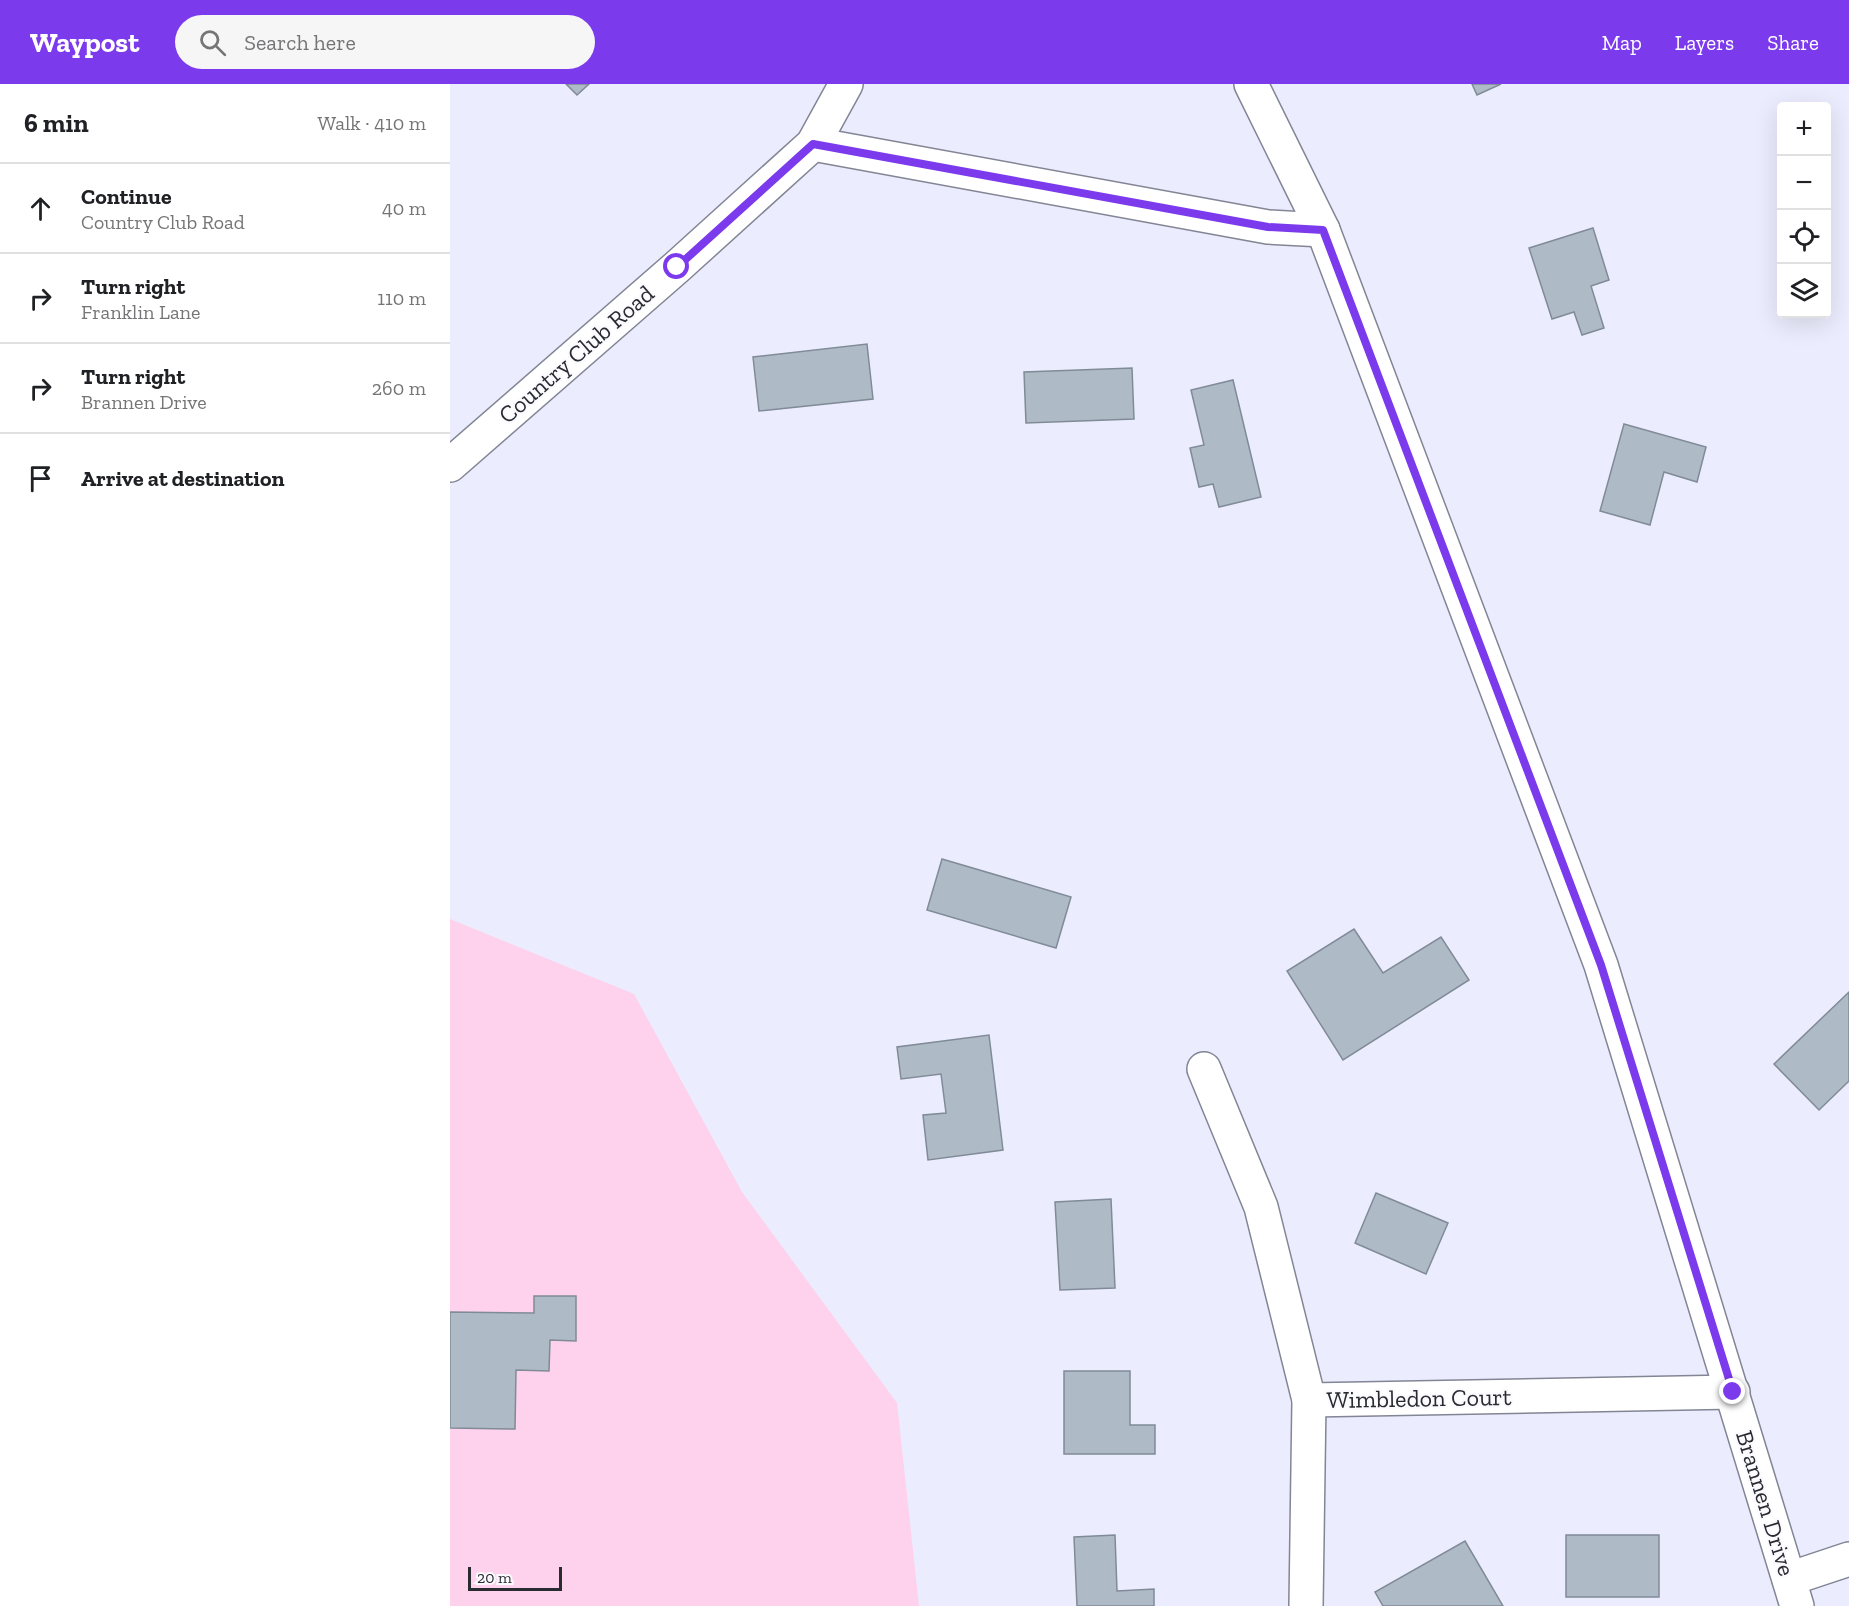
<!DOCTYPE html>
<html lang="en">
<head>
<meta charset="utf-8">
<style>
  :root { --surface:#fff; --page:#f6f6f6; --text:#202124; --muted:#757577; --line:#e0e0e0; --accent:#7c3aed }
  body { margin:0; font-family:"Zilla Slab",serif; background:var(--page); color:var(--text) }
  .controls { position:absolute; right:18px; top:18px; display:grid; overflow:hidden; border-radius:6px; box-shadow:0 6px 24px #0002 }
  .controls button { width:54px; height:54px; display:grid; place-items:center; padding:0; border:0; border-bottom:2px solid var(--line); background:var(--surface); color:var(--text); font:30px sans-serif }
  .scale { position:absolute; left:18px; bottom:15px; width:94px; box-sizing:border-box; padding-left:6px; border:3px solid #2a2b31; border-top:0; font-size:16px; line-height:21px; white-space:nowrap; color:#2a2b31; -webkit-text-stroke:4px #fbfbff; paint-order:stroke }
  .stop { position:absolute; width:18px; height:18px; margin:-14px; border:4px solid #7c3aed; border-radius:50%; background:#fff }
  .stop.end { background:#7c3aed; border-color:#fff; box-shadow:0 2px 6px #0008 }
  .list { margin:0; padding:0; list-style:none }
  h2 { display:flex; justify-content:space-between; align-items:center; height:78px; margin:0; padding:0 24px; font-size:26px }
  h2 small { font-size:20px; font-weight:400; color:var(--muted) }
  .list li { display:grid; grid-template-columns:39px 1fr auto; gap:18px; align-items:center; box-sizing:border-box; height:90px; padding:0 24px; border-top:2px solid var(--line) }
  .list b { display:block; font-size:22px; white-space:nowrap }
  .list p { margin:0; font-size:20px; white-space:nowrap; color:var(--muted) }
  .list em { font-size:20px; font-style:normal; color:var(--muted) }
  .icon { flex:none; width:33px; height:33px; fill:none; stroke:currentColor; stroke-width:2; stroke-linecap:round; stroke-linejoin:round }
  .map { position:relative; flex:none; width:1399px; height:1522px; overflow:hidden }
  header { display:flex; align-items:center; gap:36px; box-sizing:border-box; height:84px; padding:0 30px; background:var(--accent); color:#fff }
  header strong { font-size:28px }
  nav { display:flex; gap:33px; margin-inline-start:auto; font-size:21px }
  .search { width:420px; height:54px; background:var(--page); display:flex; align-items:center; gap:15px; box-sizing:border-box; padding:0 21px; border-radius:33px; color:var(--muted); font-size:22px }
  main { display:flex }
  aside { flex:1; background:var(--surface) }
  .map>svg:first-child { display:block }
  .green { fill:#fed1ed }
  .building { fill:#aebac6; stroke:#808b97; stroke-width:1.5 }
  .lines { fill:none; stroke-linecap:round; stroke-linejoin:round }
  .minor-casing { stroke:#828594; stroke-width:36 }
  .minor { stroke:#fff; stroke-width:33 }
  .route { stroke:#7c3aed; stroke-width:8 }
  .labels { text-anchor:middle; dominant-baseline:central; stroke-width:4.5; stroke-linejoin:round; paint-order:stroke }
  .street-label { font-size:24px; fill:#2a2b31; stroke:#fbfbff }
</style>
</head>
<body>
<header>
<strong>Waypost</strong>
<div class="search"><svg class="icon" aria-label="search" viewBox="0 0 24 24"><circle cx="10" cy="10" r="6"/><path d="M15 15l6 6"/></svg>Search here</div>
<nav><a>Map</a><a>Layers</a><a>Share</a></nav>
</header>
<main>
<aside>
<h2>6 min<small>Walk · 410 m</small></h2>
<ul class="list">
<li><svg class="icon" aria-label="ahead" viewBox="0 0 24 24"><path d="M12 20V5M6 11l6-6 6 6"/></svg><div><b>Continue</b><p>Country Club Road</p></div><em>40 m</em></li>
<li><svg class="icon" aria-label="right" viewBox="0 0 24 24"><path d="M7 20v-9h11M14 6l5 5-5 5"/></svg><div><b>Turn right</b><p>Franklin Lane</p></div><em>110 m</em></li>
<li><svg class="icon" aria-label="right" viewBox="0 0 24 24"><path d="M7 20v-9h11M14 6l5 5-5 5"/></svg><div><b>Turn right</b><p>Brannen Drive</p></div><em>260 m</em></li>
<li><svg class="icon" aria-label="arrive" viewBox="0 0 24 24"><path d="M6 21V4h12l-3 4 3 4H6"/></svg><div><b>Arrive at destination</b></div></li>
</ul>
</aside>
<div class="map">
<svg width="1399" height="1522" viewBox="0 0 1399 1522">
  <rect width="100%" height="100%" fill="#ebedfe"/>
  <polygon class="green" points="0,835 184,910 292,1108 447,1319 469,1522 0,1522"/>
  <g class="building">
    <polygon points="116,0 139,0 127,11"/>
    <polygon points="1022,0 1051,0 1027,11"/>
    <polygon points="1143,144 1159,196 1141,202 1154,244 1132,251 1124,228 1102,235 1079,164"/>
    <polygon points="417,260 423,315 309,327 303,273"/>
    <polygon points="682,284 684,335 576,339 574,288"/>
    <polygon points="783,296 811,413 769,423 763,400 749,403 740,364 754,361 741,306"/>
    <polygon points="1174,340 1256,363 1247,398 1214,388 1200,441 1150,427"/>
    <polygon points="492,775 621,813 606,864 477,826"/>
    <polygon points="904,845 933,889 991,853 1019,896 893,976 837,887"/>
    <polygon points="1399,908 1399,997 1369,1026 1324,980"/>
    <polygon points="539,951 553,1066 478,1076 473,1031 496,1029 491,990 451,995 447,963"/>
    <polygon points="926,1109 998,1139 976,1190 905,1159"/>
    <polygon points="661,1115 665,1204 610,1206 605,1118"/>
    <polygon points="84,1212 126,1212 126,1257 100,1256 99,1287 66,1286 65,1345 0,1344 0,1228 84,1229"/>
    <polygon points="614,1287 680,1287 680,1341 705,1341 705,1370 614,1370"/>
    <polygon points="665,1451 667,1507 704,1505 704,1522 627,1522 624,1453"/>
    <rect x="1116" y="1451" width="93" height="62"/>
    <polygon points="1015,1457 1053,1522 933,1522 925,1508"/>
  </g>
  <g class="lines">
    <defs>
      <g id="minor">
        <polyline points="801,0 873,146 1151,881 1347,1522"/>
        <polyline points="363,60 818,143 873,146"/>
        <polyline points="0,381 227,183 363,60 396,0"/>
        <polyline points="754,985 811,1123 859,1316 856,1522"/>
        <polyline points="859,1316 1283,1308"/>
        <polyline points="1339,1495 1399,1475"/>
      </g>
    </defs>
    <use href="#minor" class="minor-casing"/>
    <use href="#minor" class="minor"/>
  </g>
  <g class="lines">
    <polyline class="route" points="227,183 363,60 818,143 873,146 1151,881 1283,1308"/>
  </g>
  <g class="labels">
    <g class="street-label">
      <text transform="translate(126 270) rotate(-41)">Country Club Road</text>
      <text transform="translate(969 1314) rotate(-1)">Wimbledon Court</text>
      <text transform="translate(1316 1419) rotate(73)">Brannen Drive</text>
    </g>
  </g>
</svg>
<div class="controls">
<button>+</button>
<button>−</button>
<button><svg class="icon" aria-label="locate" viewBox="0 0 24 24"><circle cx="12" cy="12" r="6"/><path d="M12 2v4M12 18v4M2 12h4M18 12h4"/></svg></button>
<button><svg class="icon" aria-label="layers" viewBox="0 0 24 24"><path d="M12 4l9 5-9 5-9-5zM3 14l9 5 9-5"/></svg></button>
</div>
<div class="scale">20 m</div>
<div class="stop" style="left:227px;top:183px"></div>
<div class="stop end" style="left:1283px;top:1308px"></div>
</div>
</main>
</body>
</html>
